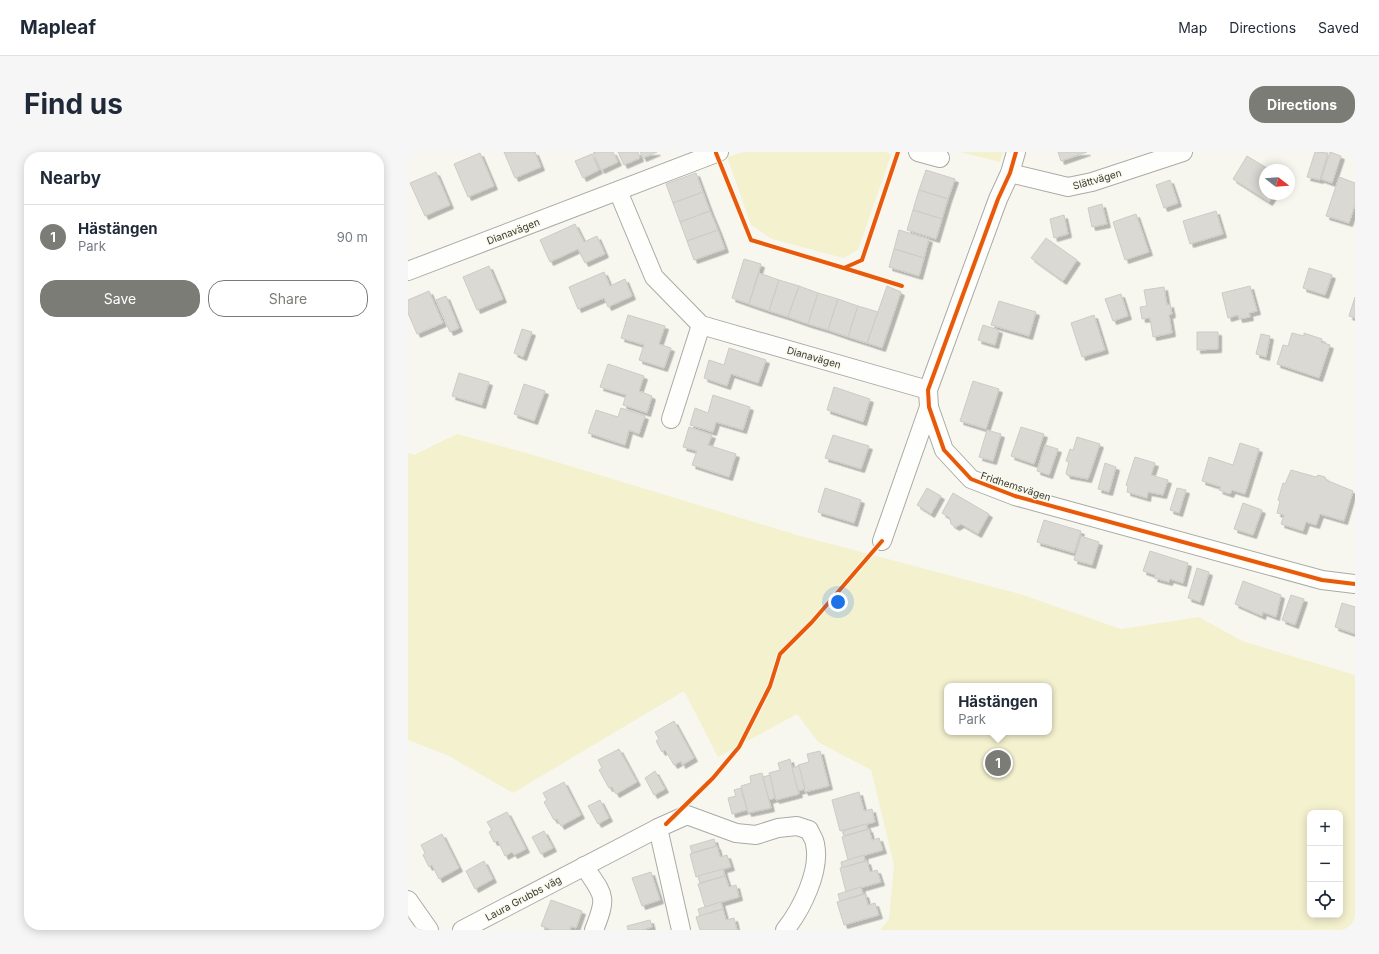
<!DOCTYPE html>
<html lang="en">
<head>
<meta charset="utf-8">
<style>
  :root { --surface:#fff; --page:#f6f6f7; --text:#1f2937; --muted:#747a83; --line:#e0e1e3; --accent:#7c7c76 }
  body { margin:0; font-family:Inter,sans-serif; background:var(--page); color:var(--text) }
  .controls { position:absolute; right:12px; bottom:12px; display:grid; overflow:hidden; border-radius:8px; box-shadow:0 2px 10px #0003 }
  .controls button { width:36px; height:36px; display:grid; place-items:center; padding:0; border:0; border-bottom:1px solid var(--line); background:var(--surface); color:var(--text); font:20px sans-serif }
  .compass { position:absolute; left:851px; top:12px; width:36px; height:36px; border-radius:50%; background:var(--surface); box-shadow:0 2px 10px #0003; rotate:107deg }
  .you { position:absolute; left:430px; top:450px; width:14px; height:14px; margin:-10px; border:3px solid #fff; border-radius:50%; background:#1a73e8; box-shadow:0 0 0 6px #1a73e833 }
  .badge { display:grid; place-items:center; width:26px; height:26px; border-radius:50%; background:var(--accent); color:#fff; font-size:13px; font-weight:700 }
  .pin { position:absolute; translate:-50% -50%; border:2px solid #fff; box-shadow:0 1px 4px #0006 }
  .popup { position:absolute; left:536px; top:531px; width:108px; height:52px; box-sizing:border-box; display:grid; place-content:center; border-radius:8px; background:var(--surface); filter:drop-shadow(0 1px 3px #0005); font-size:13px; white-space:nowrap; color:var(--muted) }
  .popup b { font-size:15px; color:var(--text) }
  .popup::after { content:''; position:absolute; left:50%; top:100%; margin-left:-8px; border:8px solid transparent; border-top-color:var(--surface) }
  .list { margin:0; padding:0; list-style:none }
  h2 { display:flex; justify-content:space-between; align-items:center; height:52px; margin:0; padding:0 16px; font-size:17px }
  h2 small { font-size:13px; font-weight:400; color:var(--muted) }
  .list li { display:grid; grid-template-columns:26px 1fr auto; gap:12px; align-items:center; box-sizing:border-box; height:64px; padding:0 16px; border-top:1px solid var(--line) }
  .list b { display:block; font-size:15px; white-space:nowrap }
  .list p { margin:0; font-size:13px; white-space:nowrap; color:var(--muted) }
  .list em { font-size:13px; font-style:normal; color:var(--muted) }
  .actions { display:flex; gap:8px; padding:12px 16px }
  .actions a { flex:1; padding:9px 0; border:1px solid var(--accent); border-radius:16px; text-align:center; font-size:14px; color:var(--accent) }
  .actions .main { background:var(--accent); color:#fff }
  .icon { flex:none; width:22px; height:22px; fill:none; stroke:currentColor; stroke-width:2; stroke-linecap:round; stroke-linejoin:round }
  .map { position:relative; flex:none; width:947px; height:778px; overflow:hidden; border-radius:16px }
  header { display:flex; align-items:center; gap:24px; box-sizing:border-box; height:56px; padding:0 20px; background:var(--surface); border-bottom:1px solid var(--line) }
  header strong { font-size:19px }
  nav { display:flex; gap:22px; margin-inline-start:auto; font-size:14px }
  .intro { display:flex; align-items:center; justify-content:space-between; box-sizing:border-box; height:96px; padding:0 24px }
  h1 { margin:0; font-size:28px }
  .button { padding:10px 18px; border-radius:16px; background:var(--accent); color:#fff; font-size:14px; font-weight:700 }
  main { display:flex; gap:24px; padding:0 24px }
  aside { flex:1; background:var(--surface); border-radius:16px; box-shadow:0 2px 10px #0003 }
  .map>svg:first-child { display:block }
  .green { fill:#f4f1cf; fill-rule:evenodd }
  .building { fill:#dad9d4; stroke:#cccbc6; filter:url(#shadow) }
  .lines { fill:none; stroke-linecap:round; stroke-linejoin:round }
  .minor-casing { stroke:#ababa5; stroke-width:20 }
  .minor { stroke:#fefefd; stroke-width:18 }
  .cycleway-casing { stroke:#fafaed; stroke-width:6 }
  .cycleway { stroke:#e8590c; stroke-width:4 }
  .labels { text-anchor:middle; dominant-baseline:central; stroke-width:3; stroke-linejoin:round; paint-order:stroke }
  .street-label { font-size:10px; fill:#393934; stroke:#fafaed }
</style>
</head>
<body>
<header>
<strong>Mapleaf</strong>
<nav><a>Map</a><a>Directions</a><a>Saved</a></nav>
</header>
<div class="intro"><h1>Find us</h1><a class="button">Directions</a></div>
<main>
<aside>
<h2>Nearby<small></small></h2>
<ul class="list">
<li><span class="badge">1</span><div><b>Hästängen</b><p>Park</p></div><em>90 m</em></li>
</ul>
<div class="actions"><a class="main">Save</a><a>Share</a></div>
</aside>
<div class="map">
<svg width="947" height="778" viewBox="0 0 947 778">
  <defs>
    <filter id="shadow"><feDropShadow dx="3.5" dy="3.5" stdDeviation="0" flood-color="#0004"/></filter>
  </defs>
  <rect width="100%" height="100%" fill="#f7f7f0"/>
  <g class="green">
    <polygon points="336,0 478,0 483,3 450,98 435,106 364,87 343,73 319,5"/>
    <polygon points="552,0 595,0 592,10"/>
    <path d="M49,282L129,304L389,383L612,442L713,477L791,465L834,489L947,523V778H472L481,767L486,713L463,618L410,590L389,562L310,605L276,539L105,641L39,603L0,588V301L6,303ZM539,534H641V580H539ZM902,661H932V763H902Z"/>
  </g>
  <g class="building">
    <polygon points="96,0 127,0 133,15 107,26"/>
    <polygon points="188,0 205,0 210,10 193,18 185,1"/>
    <polygon points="210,0 230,0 232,6 216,13"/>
    <polygon points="232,0 249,0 235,6"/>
    <polygon points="650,0 679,0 653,9"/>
    <polygon points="907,0 920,1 912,28 899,25"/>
    <polygon points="922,0 933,4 924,31 913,27"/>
    <polygon points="72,1 86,34 60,45 46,12"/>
    <polygon points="184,2 191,18 175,26 167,9"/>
    <polygon points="839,4 862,18 857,18 857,42 866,42 861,50 825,27"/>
    <polygon points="518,18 547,27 540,47 511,38"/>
    <polygon points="28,20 42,53 17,64 2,31"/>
    <polygon points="288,21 295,40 265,51 258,32"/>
    <polygon points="931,25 947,31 947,53 941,71 918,64"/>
    <polygon points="762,28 770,51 756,56 748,33"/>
    <polygon points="511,38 540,47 534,67 505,58"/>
    <polygon points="295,40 302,59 272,70 265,51"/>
    <polygon points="694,52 699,72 684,75 680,56"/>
    <polygon points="505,58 534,67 528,87 499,78"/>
    <polygon points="302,59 310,78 279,89 272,70"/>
    <polygon points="808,59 815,82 782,92 775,69"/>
    <polygon points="728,62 741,100 717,108 705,70"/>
    <polygon points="656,63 660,82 646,86 642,67"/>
    <polygon points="167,72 176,90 189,84 197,102 177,111 170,97 142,110 132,88"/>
    <polygon points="310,78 317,97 286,108 279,89"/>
    <polygon points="491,78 521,87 516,106 486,97"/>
    <polygon points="638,86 669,108 655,129 623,106"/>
    <polygon points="486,97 516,106 511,124 481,115"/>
    <polygon points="336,107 353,112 341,152 324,146"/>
    <polygon points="81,114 95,147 69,158 55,125"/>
    <polygon points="901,116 924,123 917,143 895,136"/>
    <polygon points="196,120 202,134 217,127 224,144 200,155 196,146 170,157 161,135"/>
    <polygon points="351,121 371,128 361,159 341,152"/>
    <polygon points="371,128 391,134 380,165 361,159"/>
    <polygon points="391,134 410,141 400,172 380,165"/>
    <polygon points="479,134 493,140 474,196 459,191"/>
    <polygon points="842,134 849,159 841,161 842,165 831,167 830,163 820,166 814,141"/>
    <polygon points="756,135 759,153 762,152 764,162 761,163 764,181 745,185 742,166 734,167 732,155 739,154 736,138"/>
    <polygon points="21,139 35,171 9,182 0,161 0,148"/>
    <polygon points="410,141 430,147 420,178 400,172"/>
    <polygon points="713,142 720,164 705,169 697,147"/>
    <polygon points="38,144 51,176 42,180 28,148"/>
    <polygon points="947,145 947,166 941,164"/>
    <polygon points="430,147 450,154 440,185 420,178"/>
    <polygon points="591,149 628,160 621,184 583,173"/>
    <polygon points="450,154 470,160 459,191 440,185"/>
    <polygon points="220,163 257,174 251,192 263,196 256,216 231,208 236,193 213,186"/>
    <polygon points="686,163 697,198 674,205 663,171"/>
    <polygon points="575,173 591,178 587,193 570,188"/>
    <polygon points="114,177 124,180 115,205 106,201"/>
    <polygon points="789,180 810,180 810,197 789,198"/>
    <polygon points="884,181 896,184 896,181 914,187 913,190 922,193 911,226 869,212 875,193 880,194"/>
    <polygon points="853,182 862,184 858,205 848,202"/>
    <polygon points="321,196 358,208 350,231 323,222 319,234 296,226 301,208 316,213"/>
    <polygon points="200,212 236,224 231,239 244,244 239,261 215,253 218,243 192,235"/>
    <polygon points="51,221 81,230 74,253 44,244"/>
    <polygon points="565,229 591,237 578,277 552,269"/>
    <polygon points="116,232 137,239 126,269 106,262"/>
    <polygon points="426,235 462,247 455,270 419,258"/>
    <polygon points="305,243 342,255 335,278 308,270 305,280 282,273 287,256 300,261"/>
    <polygon points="213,256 237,264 231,282 221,278 217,293 180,281 188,258 210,265"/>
    <polygon points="281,275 304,283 300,293 328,302 321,325 284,313 289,299 275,295"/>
    <polygon points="613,275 636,282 626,312 603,304"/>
    <polygon points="579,278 593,282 585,309 571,305"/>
    <polygon points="425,283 461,294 453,317 417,306"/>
    <polygon points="669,285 692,292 680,327 659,323 658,321 661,310 658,309 662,297 665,298"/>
    <polygon points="832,291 851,297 837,342 824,338 822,342 811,338 813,335 794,329 801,305 825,313"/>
    <polygon points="637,293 650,297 641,323 629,319"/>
    <polygon points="727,305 747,311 743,323 760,328 755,343 740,340 739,346 719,340 720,334 718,333"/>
    <polygon points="697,311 708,315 701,340 690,337"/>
    <polygon points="883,318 908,325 910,323 917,325 918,328 945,339 936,369 912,362 908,373 898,370 895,379 873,372 876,363 869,361 872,349 870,348 875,331 877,332"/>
    <polygon points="417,336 453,348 446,371 410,360"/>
    <polygon points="519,336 533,344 523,362 509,353"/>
    <polygon points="769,336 778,338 771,361 762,358"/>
    <polygon points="545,341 581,362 570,382 553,372 548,375 543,372 542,366 534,361"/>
    <polygon points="835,351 854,358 845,383 826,377"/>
    <polygon points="636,368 673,379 666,401 629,390"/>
    <polygon points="673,384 691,390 684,413 666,408"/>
    <polygon points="742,399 780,411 775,431 762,427 761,430 746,426 747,423 735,419"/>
    <polygon points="789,416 801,420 792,450 780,446"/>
    <polygon points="835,429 873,443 868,465 855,460 854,464 827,452"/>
    <polygon points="883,443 896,447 887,473 874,468"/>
    <polygon points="934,451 947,455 947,482 927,475"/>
    <polygon points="266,569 286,606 274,613 273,609 266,613 257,598 254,600 248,589 251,587 247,580"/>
    <polygon points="211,597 229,630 208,642 204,635 201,636 191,618 194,616 190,608"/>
    <polygon points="412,599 421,634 397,640 390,613 401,610 399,602"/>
    <polygon points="382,607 391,642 368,648 361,621 372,618 370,611"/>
    <polygon points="391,614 397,637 390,639 384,616"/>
    <polygon points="247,619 257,637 246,643 237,626"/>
    <polygon points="354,621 363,656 340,661 333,634 343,631 342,624"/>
    <polygon points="362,623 367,646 361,648 355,625"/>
    <polygon points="156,630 173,663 153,674 149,667 146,668 136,650 139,648 135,641"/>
    <polygon points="333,636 339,658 324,662 320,646 328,644 326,638"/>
    <polygon points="451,640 456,659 464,657 467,670 432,679 424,648"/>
    <polygon points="192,648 201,666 190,672 180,654"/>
    <polygon points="99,660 118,697 106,703 104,700 97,704 90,689 86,690 81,680 84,678 79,670"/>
    <polygon points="458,672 460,677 436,684 435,679"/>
    <polygon points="461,677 464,688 471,686 475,698 440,708 434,685"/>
    <polygon points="136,679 145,696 133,702 124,685"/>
    <polygon points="34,682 51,716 31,727 24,713 21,715 15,703 17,701 13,693"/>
    <polygon points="306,687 308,694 284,701 282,694"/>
    <polygon points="309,694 312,705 319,703 323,715 288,725 282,702"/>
    <polygon points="456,703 457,709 434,716 433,710"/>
    <polygon points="76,709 85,727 67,737 58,719"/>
    <polygon points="459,709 462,720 469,718 473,730 438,740 432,716"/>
    <polygon points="315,717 317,724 292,731 290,724"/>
    <polygon points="243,720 252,748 234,754 224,726"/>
    <polygon points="317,724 321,735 328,733 331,745 297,755 290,732"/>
    <polygon points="453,735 455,742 432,749 430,742"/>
    <polygon points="457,742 460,753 467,751 471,763 436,773 429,750"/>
    <polygon points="143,748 174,759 168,776 163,774 162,778 144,778 133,774"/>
    <polygon points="313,750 315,757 292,764 290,757"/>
    <polygon points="315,757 318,768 326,766 329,778 292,778 288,765"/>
    <polygon points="242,768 244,775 234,778 220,778 219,774"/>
  </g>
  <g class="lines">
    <defs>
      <g id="minor">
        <polyline points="510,0 532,6"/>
        <polyline points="608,0 602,21 590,47 520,238 521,255 536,298 563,327 607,344 914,428 947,432"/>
        <polyline points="602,21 660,35 684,30 775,0"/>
        <polyline points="210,39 246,125 293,173 520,238"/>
        <polyline points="0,119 311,0"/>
        <polyline points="263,267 293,173"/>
        <polyline points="474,389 521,255"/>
        <polyline points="250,676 273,778"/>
        <path d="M176,714C196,744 200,743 186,778"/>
        <polyline points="0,748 21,778"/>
        <path d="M54,778L250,676L279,663L328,681L348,683L370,676L389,674L401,678C403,683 407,688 407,692C413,719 393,758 377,778"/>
      </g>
    </defs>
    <use href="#minor" class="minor-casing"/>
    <use href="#minor" class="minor"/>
    <defs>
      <g id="cycleway">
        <polyline points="608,0 602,21 590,47 520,238 521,255 536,298 563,327 607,344 914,428 947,432"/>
        <polyline points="308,1 343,88 436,116 454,108 490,0"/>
        <polyline points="436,116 494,134"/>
        <polyline points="258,672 305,626 331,595 362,534 372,502 404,470 474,389"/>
      </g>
    </defs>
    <use href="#cycleway" class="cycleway-casing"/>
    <use href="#cycleway" class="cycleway"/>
  </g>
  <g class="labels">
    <g class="street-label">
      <text transform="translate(689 27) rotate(-16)">Slättvägen</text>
      <text transform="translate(105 79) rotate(-21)">Dianavägen</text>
      <text transform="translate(406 205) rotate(16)">Dianavägen</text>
      <text transform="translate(608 334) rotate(18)">Fridhemsvägen</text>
      <text transform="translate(115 746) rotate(-28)">Laura Grubbs väg</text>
    </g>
  </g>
</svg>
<div class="controls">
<button>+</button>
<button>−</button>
<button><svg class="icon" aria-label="locate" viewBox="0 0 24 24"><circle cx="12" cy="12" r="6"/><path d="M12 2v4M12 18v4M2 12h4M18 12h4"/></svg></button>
</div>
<svg class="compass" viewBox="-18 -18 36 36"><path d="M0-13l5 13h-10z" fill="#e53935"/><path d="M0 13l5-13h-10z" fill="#747a83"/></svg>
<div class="you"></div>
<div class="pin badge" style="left:590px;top:611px">1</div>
<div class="popup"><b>Hästängen</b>Park</div>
</div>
</main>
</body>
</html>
